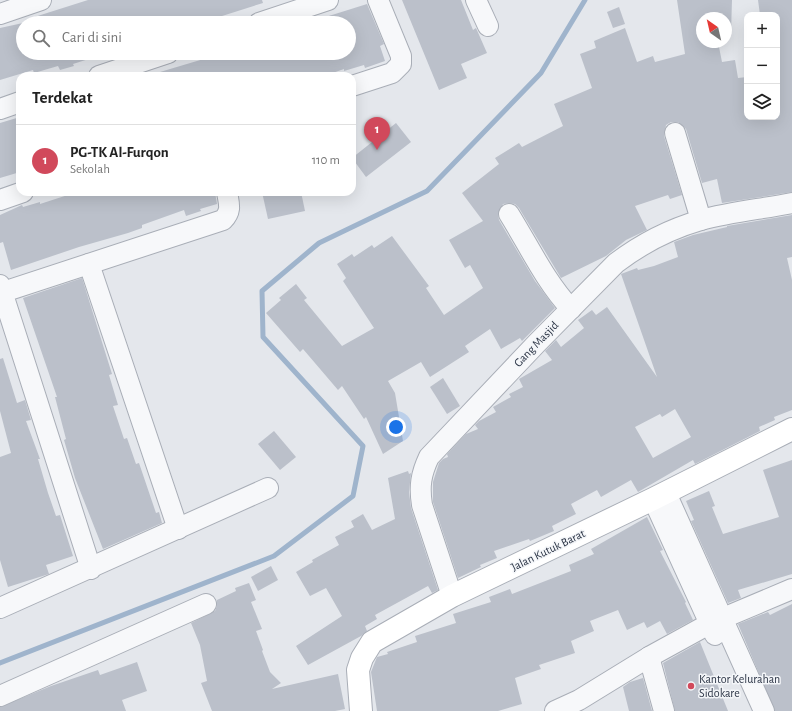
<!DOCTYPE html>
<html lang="id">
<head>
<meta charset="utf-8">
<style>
  :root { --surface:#fff; --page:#f2f2f2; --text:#222; --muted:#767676; --line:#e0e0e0; --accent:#d1495b }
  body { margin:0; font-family:"Alegreya Sans",sans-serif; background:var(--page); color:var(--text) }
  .controls { position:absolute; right:12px; top:12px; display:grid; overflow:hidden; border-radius:8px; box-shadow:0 4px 16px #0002 }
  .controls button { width:36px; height:36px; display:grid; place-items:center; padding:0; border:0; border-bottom:1px solid var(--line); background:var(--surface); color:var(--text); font:20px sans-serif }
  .compass { position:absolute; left:696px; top:12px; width:36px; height:36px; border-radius:50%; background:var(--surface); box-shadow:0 4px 16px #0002; rotate:326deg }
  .you { position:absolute; left:396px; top:427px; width:14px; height:14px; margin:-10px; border:3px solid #fff; border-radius:50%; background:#1a73e8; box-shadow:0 0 0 6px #1a73e833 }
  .badge { display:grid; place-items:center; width:26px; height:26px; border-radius:50%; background:var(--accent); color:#fff; font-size:13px; font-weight:700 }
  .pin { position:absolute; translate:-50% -33px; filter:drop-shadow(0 1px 2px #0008) }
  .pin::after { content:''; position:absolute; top:21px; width:14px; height:12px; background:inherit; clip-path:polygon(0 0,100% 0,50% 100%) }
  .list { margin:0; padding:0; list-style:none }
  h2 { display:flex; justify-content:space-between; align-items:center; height:52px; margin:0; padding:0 16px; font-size:17px }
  h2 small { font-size:13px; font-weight:400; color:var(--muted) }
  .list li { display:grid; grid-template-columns:26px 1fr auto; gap:12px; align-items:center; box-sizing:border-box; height:72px; padding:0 16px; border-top:1px solid var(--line) }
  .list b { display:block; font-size:15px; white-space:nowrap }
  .list p { margin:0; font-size:13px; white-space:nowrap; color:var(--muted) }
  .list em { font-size:13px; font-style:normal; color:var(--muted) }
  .icon { flex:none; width:22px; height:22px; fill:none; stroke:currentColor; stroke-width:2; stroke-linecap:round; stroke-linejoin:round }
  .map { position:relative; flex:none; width:792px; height:711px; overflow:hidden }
  .search { position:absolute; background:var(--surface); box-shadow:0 4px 16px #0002; left:16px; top:16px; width:340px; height:44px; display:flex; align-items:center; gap:10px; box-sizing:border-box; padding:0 14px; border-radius:22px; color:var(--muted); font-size:15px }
  .panel { position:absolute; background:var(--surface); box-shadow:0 4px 16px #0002; left:16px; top:72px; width:340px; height:124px; border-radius:12px }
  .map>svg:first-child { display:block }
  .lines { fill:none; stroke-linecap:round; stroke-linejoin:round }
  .stream { stroke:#9fb4cc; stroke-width:5 }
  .building { fill:#bbc0ca; fill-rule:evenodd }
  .street-casing { stroke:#a9aeb7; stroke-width:22 }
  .secondary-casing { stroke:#a9aeb7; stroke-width:24 }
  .street { stroke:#f7f8fa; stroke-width:20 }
  .secondary { stroke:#fff; stroke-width:22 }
  .poi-dot { fill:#d1495b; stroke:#f4f6f9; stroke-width:1.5 }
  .labels { text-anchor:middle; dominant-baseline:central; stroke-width:3; stroke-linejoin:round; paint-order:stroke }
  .street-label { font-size:12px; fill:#2b3445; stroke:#f4f6f9 }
  .poi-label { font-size:12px; fill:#2b3445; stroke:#f4f6f9; text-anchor:start }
</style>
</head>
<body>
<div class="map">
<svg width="792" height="711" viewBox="0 0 792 711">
  <rect width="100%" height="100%" fill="#e4e7ec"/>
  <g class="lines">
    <polyline class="stream" points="0,663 274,556 353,496 363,446 263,337 262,291 319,243 427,191 541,73 585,0"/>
  </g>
  <g class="building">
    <polygon points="88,0 262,0 263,3 200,23 25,23 25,20"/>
    <polygon points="402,0 461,0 473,30 476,28 487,53 461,64 467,78 439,90"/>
    <polygon points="677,0 732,0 731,33 726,33 726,18 702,18 702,42 718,42 722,62 735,60 738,78 747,77 747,117 777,117 777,15 760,15 758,0 792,0 792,192 722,203 717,179 702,183 686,129 678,122 671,122 666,125 664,136 682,195 670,199 668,195 635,206 647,230 626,240 606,256 561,278 519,208 515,204 509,203 503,204 498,214 499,220 535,281 555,308 522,341 520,338 501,349 490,329 465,346 469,352 430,377 421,362 388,381 395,393 403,441 383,454 366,417 364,419 342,386 338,390 303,349 300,352 266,313 281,300 279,298 296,284 307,298 304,300 342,346 374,328 343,281 346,278 337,264 352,254 354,257 372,245 374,248 392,236 429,286 426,288 444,315 483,288 470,265 465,268 449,240 483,221 462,193 499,164 495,158 519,143 522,147 563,126 554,104 592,88 580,54 596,48 594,41 625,28 637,62 653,56 655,62 685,54"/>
    <polygon points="367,4 384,44 380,46 385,61 365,68 364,65 344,71 344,69 324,76 160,76 160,72 207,58 205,53 349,53 349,23 317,23 316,20"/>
    <polygon points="619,7 625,24 613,28 607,12"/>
    <polygon points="23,23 23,53 97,53 98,56 73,64 74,66 60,70 58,66 34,73 33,70 0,80 0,28"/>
    <polygon points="20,117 20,172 0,178 0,123"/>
    <polygon points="396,123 411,142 366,177 352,158"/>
    <polygon points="77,192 215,192 217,204 200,209 201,211 186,216 184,210 142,225 142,228 128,233 79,247 11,270 3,242 0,243 0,215 22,205 23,207 40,202 40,204"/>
    <polygon points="262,192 301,192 305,211 268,219"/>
    <path d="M792,215V257L787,258L792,280V410L774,417L775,420L759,427L760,431L695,464L693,460L638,492L631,480L601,497L597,490L571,504L576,514L552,526L554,531L530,541L529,539L494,551L497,558L480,565L481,567L458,578L433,502V482L439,463L443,459L448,457L447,454L466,434L478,429L475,425L479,421L496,412L493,407L511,397L509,394L523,387L519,379L552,360L545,351L556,340L561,347L584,328L578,320L592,310L596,315L607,307L657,377L621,274L637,268L638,270L654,266L678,257L674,242L693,235L727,227V226ZM675,409L691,437L653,458L635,427L660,414L662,417Z"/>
    <polygon points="82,278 112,374 109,375 118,405 113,406 124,439 127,438 136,464 139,463 156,513 159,512 162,523 103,549 75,478 64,440 66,439 55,397 57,397 23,298"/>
    <polygon points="3,358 17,403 25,400 31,420 26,421 40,459 38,459 48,493 56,516 60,515 73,556 46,565 49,574 8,587 0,560 0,457 11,453 0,411 0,359"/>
    <polygon points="443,378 460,406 447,414 430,387"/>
    <polygon points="274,431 296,457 280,470 258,444"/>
    <polygon points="792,460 792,574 738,590 741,598 728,603 691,521 694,520 686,501 709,491 715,506 712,507 723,534 779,517 763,470"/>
    <polygon points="408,471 409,474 411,473 409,492 411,508 438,590 432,593 428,586 375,615 377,619 365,626 367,631 361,636 308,665 296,646 342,616 326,588 310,596 296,572 313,562 312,560 339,545 335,537 354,527 351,521 363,514 372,530 395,519 388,478"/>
    <polygon points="647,517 663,550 660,551 686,602 685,603 693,620 667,634 660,621 647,628 644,622 627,630 618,610 590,621 594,631 571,641 575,653 539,665 541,669 515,678 522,704 498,711 377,711 371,672 377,657 388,654 387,652 417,642 415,636 456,623 453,614 491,602 489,597 510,589 512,594 571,571 569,565 594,554 591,549"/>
    <polygon points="271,566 278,580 258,591 251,577"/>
    <polygon points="249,583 256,600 251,602 262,629 256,631 263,650 262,651 270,672 281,683 272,689 338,674 345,709 335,711 212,711 201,683 207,681 200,645 191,623 215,611 217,606 217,600 236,591 235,588"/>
    <polygon points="792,604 792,711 775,711 738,624 768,612 770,615"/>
    <polygon points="700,642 728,711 675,711 663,663"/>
    <polygon points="137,662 147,691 122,700 126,711 0,711 0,707 51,686 98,670 100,675"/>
    <polygon points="643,678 652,711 629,711 623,687 630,682"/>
  </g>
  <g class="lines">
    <defs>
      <g id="street">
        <polyline points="476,0 488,26"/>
        <polyline points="0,14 41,0"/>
        <polyline points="259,23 328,0"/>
        <polyline points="99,76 168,53"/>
        <polyline points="352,86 392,73 401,64 401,56 378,0"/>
        <polyline points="0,109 20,102"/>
        <polyline points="675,133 701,220"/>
        <polyline points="0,200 23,192"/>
        <path d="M509,214C529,246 545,281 571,309"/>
        <polyline points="89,264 178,529"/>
        <polyline points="0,285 91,569"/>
        <path d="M0,293L223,220C232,211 229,204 227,192"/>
        <polyline points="666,493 764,711"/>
        <polyline points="653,499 715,635"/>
        <path d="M452,596L422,505C419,486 421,474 429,457L537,343L616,263C641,244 670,229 701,220C730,212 762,209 792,203"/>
        <polyline points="0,608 268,488"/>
        <polyline points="649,657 664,711"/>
        <polyline points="0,696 206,604"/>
        <polyline points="555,711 579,700 649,657 709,624 792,589"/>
      </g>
      <polyline id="secondary" points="361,711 358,670 362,658 372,642 452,596 653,499 792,429"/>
    </defs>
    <use href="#street" class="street-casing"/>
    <use href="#secondary" class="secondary-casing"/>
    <use href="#street" class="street"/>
    <use href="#secondary" class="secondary"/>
  </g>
  <circle class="poi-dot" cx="691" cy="686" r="4"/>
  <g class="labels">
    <g class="street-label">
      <text transform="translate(536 344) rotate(-46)">Gang Masjid</text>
      <text transform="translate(548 550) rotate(-26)">Jalan Kutuk Barat</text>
    </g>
    <g class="poi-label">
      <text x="699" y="679">Kantor Kelurahan<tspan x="699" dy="14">Sidokare</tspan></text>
    </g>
  </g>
</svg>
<div class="controls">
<button>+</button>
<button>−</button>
<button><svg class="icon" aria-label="layers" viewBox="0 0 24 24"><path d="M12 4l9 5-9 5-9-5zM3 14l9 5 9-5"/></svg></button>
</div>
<svg class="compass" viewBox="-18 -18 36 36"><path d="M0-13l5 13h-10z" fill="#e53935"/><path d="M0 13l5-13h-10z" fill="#767676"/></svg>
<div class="you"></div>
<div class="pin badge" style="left:377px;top:150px">1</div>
<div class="search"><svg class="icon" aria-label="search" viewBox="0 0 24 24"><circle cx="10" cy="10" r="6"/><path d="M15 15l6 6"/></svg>Cari di sini</div>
<section class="panel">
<h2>Terdekat<small></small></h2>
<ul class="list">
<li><span class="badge">1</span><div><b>PG-TK Al-Furqon</b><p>Sekolah</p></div><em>110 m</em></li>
</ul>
</section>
</div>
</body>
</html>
